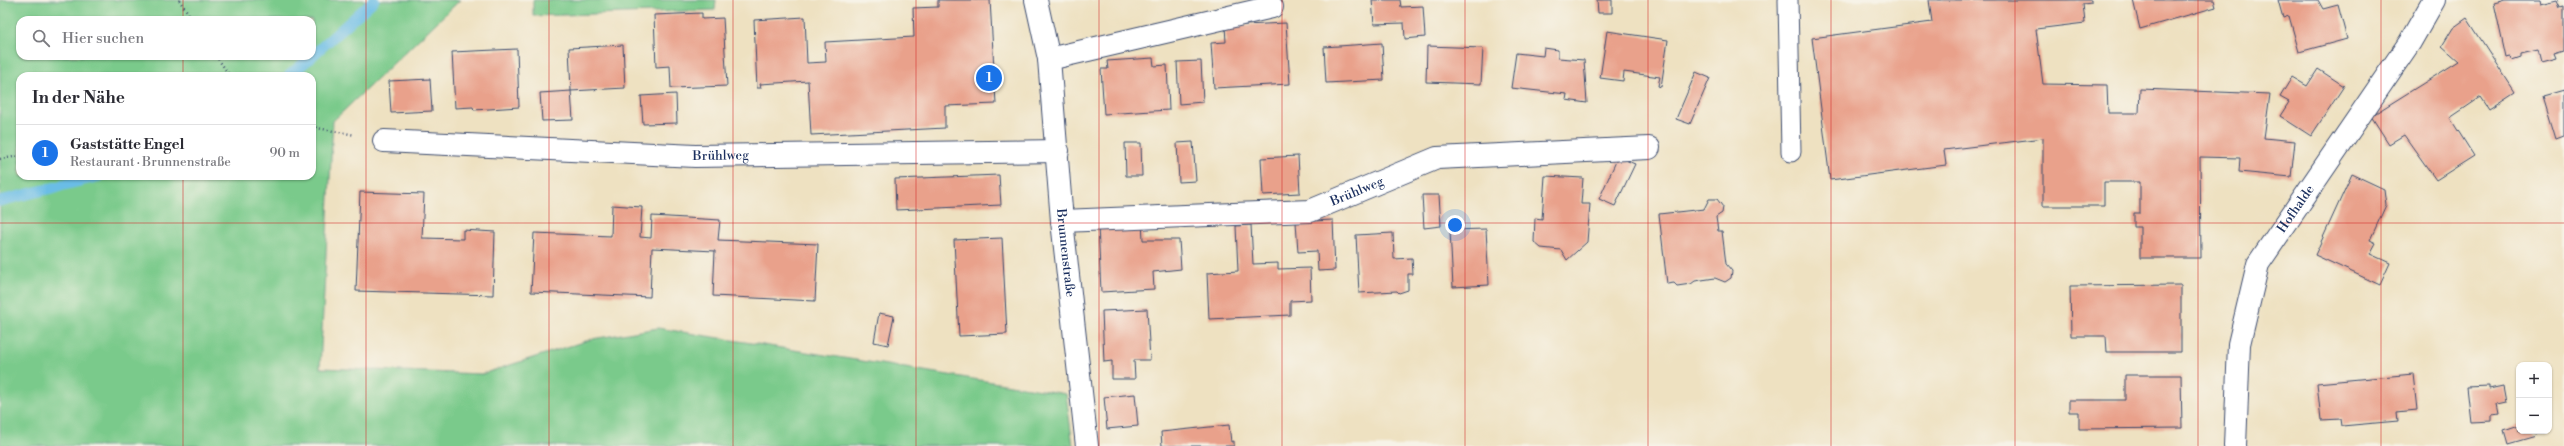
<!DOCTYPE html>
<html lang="de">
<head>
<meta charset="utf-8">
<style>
  :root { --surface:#fff; --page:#f2f2f3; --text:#2b2b33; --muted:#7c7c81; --line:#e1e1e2; --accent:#1a73e8 }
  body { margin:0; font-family:"Libre Bodoni",serif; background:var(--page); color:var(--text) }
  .controls { position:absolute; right:12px; bottom:12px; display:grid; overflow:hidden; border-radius:8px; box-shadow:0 1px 3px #0004 }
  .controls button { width:36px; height:36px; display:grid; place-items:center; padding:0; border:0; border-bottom:1px solid var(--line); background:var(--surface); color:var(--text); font:20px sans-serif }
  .you { position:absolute; left:1455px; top:225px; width:14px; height:14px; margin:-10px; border:3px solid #fff; border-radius:50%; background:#1a73e8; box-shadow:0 0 0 6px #1a73e833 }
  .badge { display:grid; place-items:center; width:26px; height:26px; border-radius:50%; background:var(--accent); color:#fff; font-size:13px; font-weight:700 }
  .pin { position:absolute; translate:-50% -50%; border:2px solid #fff; box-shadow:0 1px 4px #0006 }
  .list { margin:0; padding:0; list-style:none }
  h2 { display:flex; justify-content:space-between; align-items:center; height:52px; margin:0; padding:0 16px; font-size:17px }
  h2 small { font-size:13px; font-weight:400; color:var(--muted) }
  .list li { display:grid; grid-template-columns:26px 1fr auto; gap:12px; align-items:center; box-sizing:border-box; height:56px; padding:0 16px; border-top:1px solid var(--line) }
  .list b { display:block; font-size:15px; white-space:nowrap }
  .list p { margin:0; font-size:13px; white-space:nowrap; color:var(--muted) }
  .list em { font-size:13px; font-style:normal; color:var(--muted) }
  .icon { flex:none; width:22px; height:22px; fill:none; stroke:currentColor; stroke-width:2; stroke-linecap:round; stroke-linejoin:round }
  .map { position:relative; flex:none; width:2564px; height:446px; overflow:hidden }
  .search { position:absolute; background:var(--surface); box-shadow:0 1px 3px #0004; left:16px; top:16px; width:300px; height:44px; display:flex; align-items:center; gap:10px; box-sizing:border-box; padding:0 14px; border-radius:12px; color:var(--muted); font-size:15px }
  .panel { position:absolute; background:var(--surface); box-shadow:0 1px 3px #0004; left:16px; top:72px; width:300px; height:108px; border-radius:12px }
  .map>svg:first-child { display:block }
  .green { fill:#7aca8b; stroke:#4a7c74; fill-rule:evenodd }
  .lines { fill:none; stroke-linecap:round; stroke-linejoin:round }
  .stream { stroke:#6abde6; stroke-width:11 }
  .building { fill:#e9a18b }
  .lane-casing { stroke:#3b4a6d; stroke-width:21 }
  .street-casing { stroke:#3b4a6d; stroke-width:24 }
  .path { stroke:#3b4a6d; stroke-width:2.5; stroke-dasharray:1 3; stroke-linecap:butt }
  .lane { stroke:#fff; stroke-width:19 }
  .street { stroke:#fff; stroke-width:22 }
  .grid { fill:none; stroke:#d62828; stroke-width:1; stroke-opacity:0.55 }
  .labels { text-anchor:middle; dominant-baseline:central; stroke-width:3; stroke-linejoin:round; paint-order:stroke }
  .street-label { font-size:13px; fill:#1b2f5e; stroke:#f7f3e8 }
</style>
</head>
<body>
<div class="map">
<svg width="2564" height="446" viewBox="0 0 2564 446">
  <rect width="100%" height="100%" fill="#f7f3e8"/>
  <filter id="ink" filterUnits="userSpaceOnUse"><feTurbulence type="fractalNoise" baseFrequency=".025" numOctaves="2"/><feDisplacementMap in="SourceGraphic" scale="8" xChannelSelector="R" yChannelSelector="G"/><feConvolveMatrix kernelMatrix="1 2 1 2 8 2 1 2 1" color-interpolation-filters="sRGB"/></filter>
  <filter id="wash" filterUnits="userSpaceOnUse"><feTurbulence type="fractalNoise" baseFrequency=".012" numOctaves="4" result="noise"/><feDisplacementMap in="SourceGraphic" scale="16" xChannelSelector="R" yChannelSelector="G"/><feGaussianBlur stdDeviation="0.9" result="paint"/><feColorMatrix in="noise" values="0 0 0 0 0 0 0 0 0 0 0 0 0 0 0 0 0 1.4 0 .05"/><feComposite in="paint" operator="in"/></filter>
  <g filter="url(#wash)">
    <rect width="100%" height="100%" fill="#eee1c1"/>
    <g class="green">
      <path d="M0,0H460L333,121L320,368L482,374L592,339L658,328L1066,394L1073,446H0ZM20,20H312V56H20ZM20,76H312V176H20Z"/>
      <polygon points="533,0 716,0 715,10 533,16"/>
    </g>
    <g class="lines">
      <g class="stream">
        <polyline points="312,56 374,0"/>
        <polyline points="289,76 312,56"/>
        <polyline points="0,201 100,176"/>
      </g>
    </g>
    <g id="blocks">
      <g class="building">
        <polygon points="938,0 990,0 996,104 945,106 945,128 811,135 808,81 760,84 761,88 757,88 754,20 805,17 807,63 826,62 825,42 914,37 913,8 938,7"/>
        <polygon points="1372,0 1400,0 1401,7 1423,6 1425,37 1405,39 1404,23 1374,24"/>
        <polygon points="1597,0 1612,0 1612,13 1598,13"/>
        <polygon points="1929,0 2091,0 2091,3 2083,4 2085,23 2036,29 2043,84 2107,85 2108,113 2139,113 2140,89 2270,94 2264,138 2295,141 2291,177 2239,172 2240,158 2200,157 2201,258 2140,258 2140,227 2134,227 2134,213 2140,213 2140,182 2104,182 2104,206 2043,206 2043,138 1944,150 1946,165 1830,180 1812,38 1932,22"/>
        <polygon points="2133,0 2214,0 2216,7 2140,29"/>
        <polygon points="2278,0 2318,0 2323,9 2338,5 2347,39 2299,52 2289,16 2283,18"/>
        <polygon points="2505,0 2540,0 2541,4 2557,0 2560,7 2564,6 2564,50 2554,53 2556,58 2541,62 2538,50 2521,54 2521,57 2512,60 2511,57 2506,58 2494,3"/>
        <polygon points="702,13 702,19 723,18 727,86 671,88 670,66 656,67 654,15"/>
        <polygon points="2467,18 2515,92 2489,109 2481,97 2450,118 2474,156 2436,180 2404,135 2389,144 2371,116 2459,61 2442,46 2453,28"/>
        <polygon points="1286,23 1290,84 1214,88 1211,43 1226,42 1225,26"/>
        <polygon points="1607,31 1668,40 1661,87 1658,86 1660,77 1624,72 1623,81 1600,78"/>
        <polygon points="1382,43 1384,80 1326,83 1324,47"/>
        <polygon points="623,45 625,88 571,91 569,48"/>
        <polygon points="1427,46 1483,48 1481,84 1426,82"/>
        <polygon points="1544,48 1558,50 1558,58 1584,60 1587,103 1566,100 1567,94 1511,88 1516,53 1543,56"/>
        <polygon points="517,49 519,107 474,110 473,107 455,108 452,52"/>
        <polygon points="1153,58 1154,66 1167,65 1169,110 1104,114 1101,69 1108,69 1107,61"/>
        <polygon points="1201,61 1203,102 1179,104 1177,62"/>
        <polygon points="2318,69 2344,86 2311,136 2280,116 2289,102 2280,97 2292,77 2307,86"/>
        <polygon points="1696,72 1710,78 1690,124 1676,119"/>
        <polygon points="430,79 432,111 391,113 389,81"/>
        <polygon points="2564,90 2564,136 2556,139 2543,96"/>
        <polygon points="571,91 573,120 542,121 540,93"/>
        <polygon points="676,94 677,123 643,124 641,96"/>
        <polygon points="1193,142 1196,181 1179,182 1177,143"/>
        <polygon points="1125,143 1141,143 1142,176 1126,176"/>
        <polygon points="1298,156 1300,193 1263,195 1261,158"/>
        <polygon points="1618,157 1635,164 1615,206 1599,199"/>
        <polygon points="2352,174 2384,189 2386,205 2370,240 2376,243 2370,254 2390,263 2380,285 2315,255"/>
        <polygon points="999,175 1001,205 896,210 895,179"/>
        <polygon points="1545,176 1583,178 1581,204 1590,204 1587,242 1567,260 1561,250 1541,248 1534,242 1535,218 1542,219"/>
        <polygon points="360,192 424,194 422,238 463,239 463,230 495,232 493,295 356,291"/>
        <polygon points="1422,195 1439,195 1441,226 1424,228"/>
        <polygon points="1709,199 1717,199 1723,207 1722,213 1716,217 1718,231 1722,231 1726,264 1732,271 1731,278 1725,282 1715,278 1695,281 1691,284 1677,286 1674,283 1667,284 1659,214 1704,209"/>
        <polygon points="612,205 642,207 640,237 651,238 652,216 720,220 718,240 818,244 815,301 713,296 715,251 652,248 650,297 531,292 534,233 611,236"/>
        <polygon points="1333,220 1335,270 1318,271 1317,251 1298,252 1296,222"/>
        <polygon points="1142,221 1143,240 1179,240 1181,269 1153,272 1154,289 1101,292 1098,224"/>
        <polygon points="1251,225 1253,264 1278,263 1278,269 1310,268 1311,300 1290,301 1290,315 1209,319 1207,273 1238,271 1236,226"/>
        <polygon points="1486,229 1489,285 1453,287 1450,230"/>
        <polygon points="1393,233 1394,259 1412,258 1413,274 1408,274 1408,290 1399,293 1397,291 1359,293 1356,235"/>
        <polygon points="1002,238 1007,334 959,336 954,240"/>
        <polygon points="2181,285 2181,352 2107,352 2106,336 2071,336 2070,286"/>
        <polygon points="1147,309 1150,360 1134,360 1135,379 1112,379 1112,361 1104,362 1102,311"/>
        <polygon points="879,313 894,316 888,345 874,342"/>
        <polygon points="2413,374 2417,410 2397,412 2398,421 2342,426 2341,419 2321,420 2317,383"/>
        <polygon points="2125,375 2181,375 2182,428 2079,429 2079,412 2069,412 2069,400 2125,400"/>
        <polygon points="2489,386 2489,389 2503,386 2506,402 2497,404 2499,414 2492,415 2492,421 2471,422 2467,387"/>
        <polygon points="1135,394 1138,426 1107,429 1104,397"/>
        <polygon points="1229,425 1231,442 1234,441 1234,446 1162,446 1161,432"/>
        <polygon points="2519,425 2519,431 2534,431 2536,436 2508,444 2504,430"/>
      </g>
    </g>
  </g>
  <g filter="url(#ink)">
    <use href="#blocks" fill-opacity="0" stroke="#3b4a6d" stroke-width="1"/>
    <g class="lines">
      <defs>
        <polyline id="lane" points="1788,0 1791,152"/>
        <g id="street">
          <path id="s1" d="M1036,0L1049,59L1062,221L1087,446"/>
          <polyline points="1049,59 1272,7"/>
          <path id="s2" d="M384,141L695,156L1058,151"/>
          <path id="s3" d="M1062,221L1310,211L1437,158L1649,148"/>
          <path id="s4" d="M2235,446L2239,344L2258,264L2410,42L2434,0"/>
        </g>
      </defs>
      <use href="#lane" class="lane-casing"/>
      <use href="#street" class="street-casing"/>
      <g class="path">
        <polyline points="179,0 193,20"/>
        <polyline points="216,56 230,76"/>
        <polyline points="312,127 355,135"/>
        <polyline points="0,159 20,156"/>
      </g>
      <use href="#lane" class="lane"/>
      <use href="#street" class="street"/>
    </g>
  </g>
  <path class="grid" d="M183,0V20M366,0V446M549,0V446M733,0V446M916,0V446M1099,0V446M1282,0V446M1465,0V446M1648,0V446M1831,0V446M2015,0V446M2198,0V446M2381,0V446M183,56V76M183,176V446M0,223H2564"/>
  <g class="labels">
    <g class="street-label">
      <text stroke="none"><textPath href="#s2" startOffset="337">Brühlweg</textPath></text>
      <text stroke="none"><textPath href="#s3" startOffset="299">Brühlweg</textPath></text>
      <text stroke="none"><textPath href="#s4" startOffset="251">Hofhalde</textPath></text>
      <text stroke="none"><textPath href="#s1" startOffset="255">Brunnenstraße</textPath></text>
    </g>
  </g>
</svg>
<div class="controls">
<button>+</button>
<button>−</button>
</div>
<div class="you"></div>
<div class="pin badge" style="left:989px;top:78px">1</div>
<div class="search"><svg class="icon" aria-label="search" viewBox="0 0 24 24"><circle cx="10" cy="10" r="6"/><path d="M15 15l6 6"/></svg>Hier suchen</div>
<section class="panel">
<h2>In der Nähe<small></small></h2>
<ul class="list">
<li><span class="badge">1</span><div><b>Gaststätte Engel</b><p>Restaurant · Brunnenstraße</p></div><em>90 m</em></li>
</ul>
</section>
</div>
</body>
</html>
